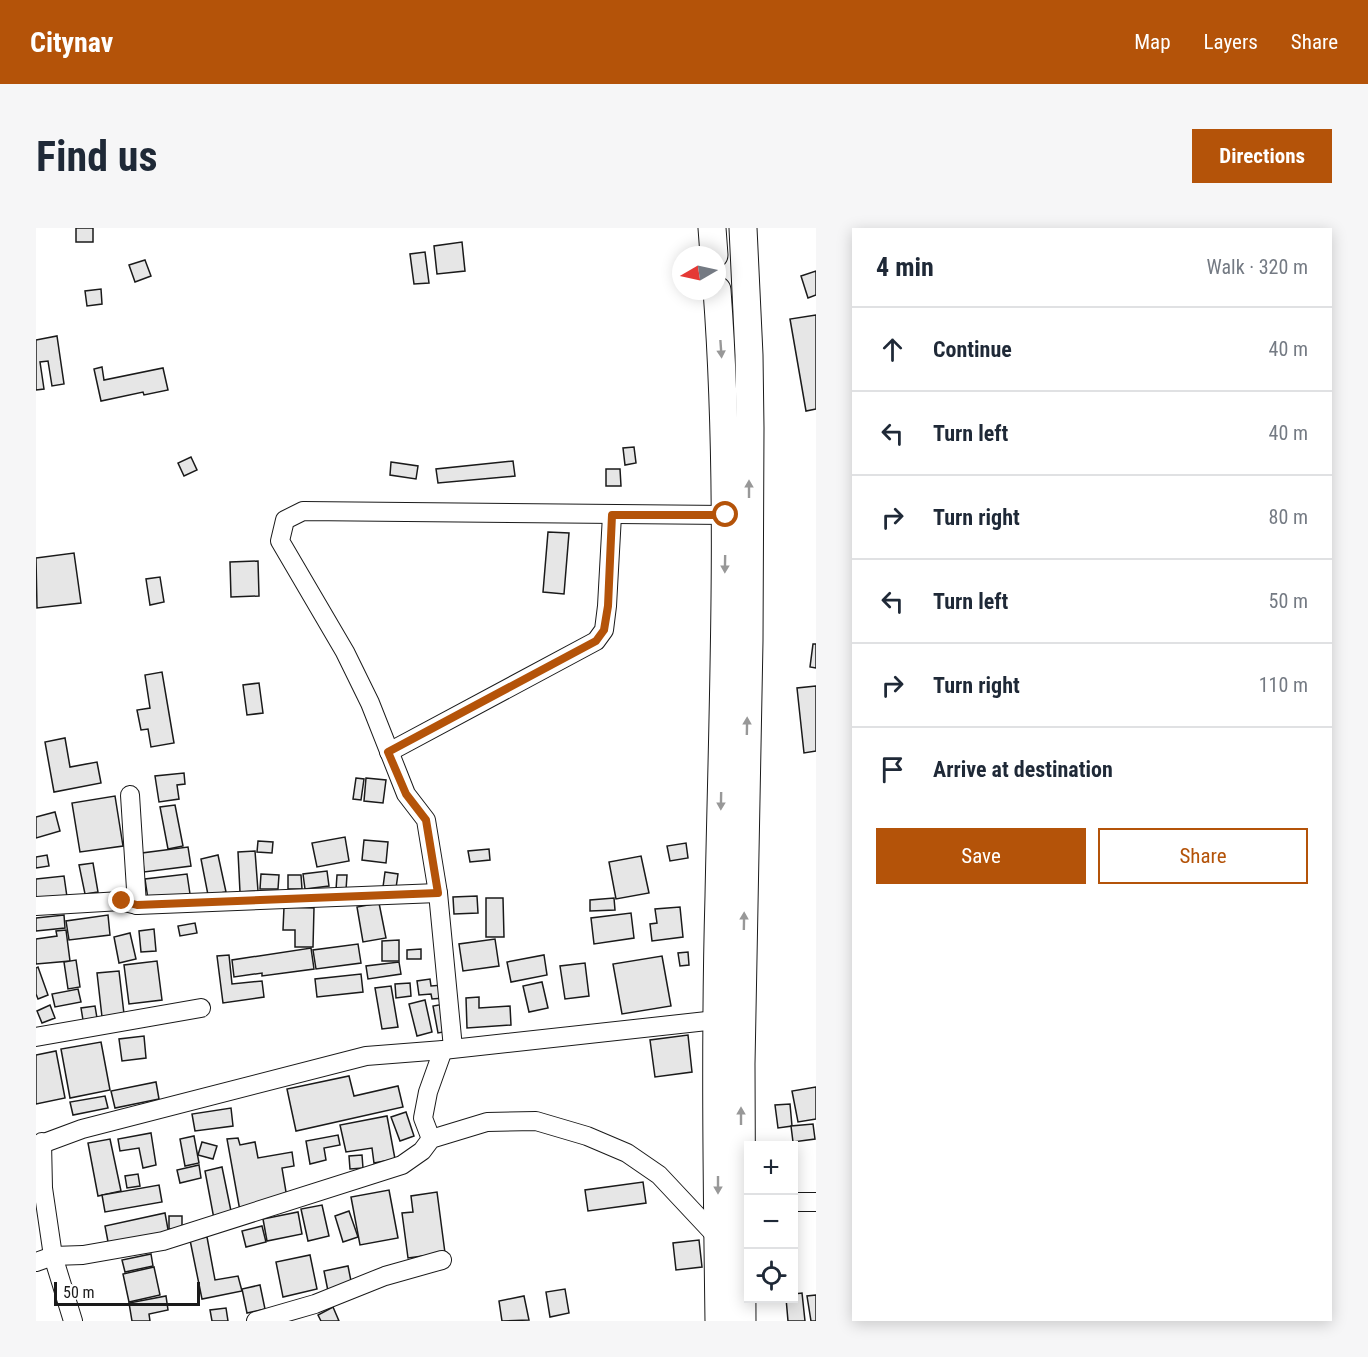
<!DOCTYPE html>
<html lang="en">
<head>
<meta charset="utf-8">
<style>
  :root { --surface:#fff; --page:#f6f6f7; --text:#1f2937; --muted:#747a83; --line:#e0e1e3; --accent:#b45309 }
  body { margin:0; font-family:"Roboto Condensed",sans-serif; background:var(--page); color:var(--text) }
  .controls { position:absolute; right:18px; bottom:18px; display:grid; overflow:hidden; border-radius:0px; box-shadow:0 3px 15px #0003 }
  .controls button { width:54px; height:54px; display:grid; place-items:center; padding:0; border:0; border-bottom:2px solid var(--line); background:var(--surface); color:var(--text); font:30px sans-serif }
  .compass { position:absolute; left:636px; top:18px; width:54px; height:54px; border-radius:50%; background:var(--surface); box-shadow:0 3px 15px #0003; rotate:261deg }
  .scale { position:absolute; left:18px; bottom:15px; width:146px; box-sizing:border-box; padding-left:6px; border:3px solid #1a1a1a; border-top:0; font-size:16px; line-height:21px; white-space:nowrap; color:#1a1a1a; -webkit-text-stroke:4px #fff; paint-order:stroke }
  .stop { position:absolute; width:18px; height:18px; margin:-14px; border:4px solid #b45309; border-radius:50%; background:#fff }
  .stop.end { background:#b45309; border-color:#fff; box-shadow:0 2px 6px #0008 }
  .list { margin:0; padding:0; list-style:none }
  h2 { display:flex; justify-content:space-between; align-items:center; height:78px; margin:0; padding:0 24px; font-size:26px }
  h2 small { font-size:20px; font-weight:400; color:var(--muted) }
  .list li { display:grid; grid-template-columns:39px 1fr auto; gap:18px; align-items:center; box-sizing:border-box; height:84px; padding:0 24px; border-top:2px solid var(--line) }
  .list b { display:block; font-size:22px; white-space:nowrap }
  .list em { font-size:20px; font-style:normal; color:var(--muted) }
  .actions { display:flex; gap:12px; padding:18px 24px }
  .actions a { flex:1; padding:14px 0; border:2px solid var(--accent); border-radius:0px; text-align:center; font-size:21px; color:var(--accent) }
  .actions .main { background:var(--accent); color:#fff }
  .icon { flex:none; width:33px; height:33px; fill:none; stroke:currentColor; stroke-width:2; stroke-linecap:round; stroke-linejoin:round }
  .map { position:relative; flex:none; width:780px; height:1093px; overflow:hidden; border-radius:0px }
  header { display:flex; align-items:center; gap:36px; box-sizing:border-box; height:84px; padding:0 30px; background:var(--accent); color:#fff }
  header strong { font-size:28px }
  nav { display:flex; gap:33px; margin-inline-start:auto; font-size:21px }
  .intro { display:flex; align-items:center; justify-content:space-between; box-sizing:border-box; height:144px; padding:0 36px }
  h1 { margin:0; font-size:42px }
  .button { padding:15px 27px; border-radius:0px; background:var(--accent); color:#fff; font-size:21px; font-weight:700 }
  main { display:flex; gap:36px; padding:0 36px }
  aside { flex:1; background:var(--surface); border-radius:0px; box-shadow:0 3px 15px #0003 }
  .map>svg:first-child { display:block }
  .building { fill:#e6e6e6; stroke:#1a1a1a; stroke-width:1.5 }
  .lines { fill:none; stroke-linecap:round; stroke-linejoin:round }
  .street-casing { stroke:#1a1a1a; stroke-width:20 }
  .primary-casing { stroke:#1a1a1a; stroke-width:29 }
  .street { stroke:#fff; stroke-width:18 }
  .primary { stroke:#fff; stroke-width:27 }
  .oneway { fill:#989898 }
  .route { stroke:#b45309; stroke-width:8 }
</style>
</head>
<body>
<header>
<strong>Citynav</strong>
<nav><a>Map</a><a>Layers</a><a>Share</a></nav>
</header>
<div class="intro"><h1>Find us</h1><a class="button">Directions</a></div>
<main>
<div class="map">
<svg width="780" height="1093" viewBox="0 0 780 1093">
  <rect width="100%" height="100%" fill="#fff"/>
  <g class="building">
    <rect x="40" y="0" width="17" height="14"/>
    <polygon points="426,14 429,43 401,46 398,18"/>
    <polygon points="389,24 393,55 378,56 374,26"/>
    <polygon points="109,32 115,48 99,54 93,37"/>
    <polygon points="780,43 780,67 772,70 765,48"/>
    <polygon points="65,61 66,76 51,78 49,63"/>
    <polygon points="780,87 780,181 770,183 754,91"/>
    <polygon points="21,108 28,156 16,158 12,133 4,134 8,161 0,162 0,112"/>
    <polygon points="66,139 68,152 127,140 132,162 108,167 107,164 65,173 58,141"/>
    <polygon points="598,219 600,235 589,237 587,220"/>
    <polygon points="155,229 161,242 148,248 142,235"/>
    <polygon points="477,233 479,248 402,255 400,241"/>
    <polygon points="355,234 382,238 380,251 354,247"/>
    <polygon points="570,241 584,241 585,258 570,258"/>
    <polygon points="512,304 533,305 528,366 507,364"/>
    <polygon points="38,325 45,375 1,380 0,330"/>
    <polygon points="222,333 223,368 195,369 194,334"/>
    <polygon points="124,349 128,374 114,377 110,351"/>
    <polygon points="777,416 780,416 780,440 774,439"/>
    <polygon points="126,444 138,515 115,519 112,501 105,502 101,482 114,480 109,447"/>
    <polygon points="223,455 227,485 211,487 207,457"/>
    <polygon points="780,458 780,523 768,525 761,460"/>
    <polygon points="29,510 34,539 61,534 65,555 18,564 9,514"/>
    <polygon points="148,545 149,556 141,557 143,571 123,574 119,548"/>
    <polygon points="320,550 328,551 325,572 317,571"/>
    <polygon points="330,550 350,552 347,575 328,573"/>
    <polygon points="79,568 87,618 44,624 36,575"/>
    <polygon points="139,577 147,618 132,621 124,579"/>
    <polygon points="19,584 24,603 0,610 0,589"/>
    <polygon points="309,609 313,633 281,639 276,615"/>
    <polygon points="328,612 352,614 350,635 326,632"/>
    <polygon points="222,613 237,614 236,625 221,624"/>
    <polygon points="650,615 652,630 634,633 631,618"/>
    <polygon points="152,619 155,638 108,644 106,625"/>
    <polygon points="453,621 454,632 434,634 432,623"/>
    <polygon points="219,623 222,663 204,664 202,624"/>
    <polygon points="11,627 13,638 0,640 0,629"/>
    <polygon points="182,627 190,664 172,667 165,631"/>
    <polygon points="605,628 613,665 580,671 573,634"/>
    <polygon points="57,635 62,664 49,666 43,637"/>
    <polygon points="291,643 293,658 269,661 267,646"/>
    <polygon points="349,644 362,646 360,660 347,659"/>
    <polygon points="151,646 154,666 112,671 109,651"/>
    <polygon points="225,646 243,647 242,661 224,661"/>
    <polygon points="252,647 265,647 266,661 252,661"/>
    <polygon points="301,647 311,647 310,662 300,662"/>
    <polygon points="28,648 31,669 0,670 0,651"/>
    <polygon points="441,668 442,685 418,686 417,669"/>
    <polygon points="450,670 467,670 468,709 450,709"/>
    <polygon points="578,670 579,682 554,683 554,672"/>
    <polygon points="343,675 350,710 327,714 321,679"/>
    <polygon points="248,679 278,680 277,719 259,719 259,702 247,702"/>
    <polygon points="644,679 647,709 616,713 614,696 621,695 619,681"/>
    <polygon points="595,685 598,710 558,716 555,690"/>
    <polygon points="28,687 29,700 0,703 0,690"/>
    <polygon points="72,687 74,707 33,712 30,693"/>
    <polygon points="159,695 161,705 144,708 142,698"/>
    <polygon points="118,701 120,723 105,724 103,703"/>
    <polygon points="30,702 34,733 0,736 0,711 21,708 20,703"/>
    <polygon points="94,705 100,731 83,735 78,709"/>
    <polygon points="459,711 463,738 427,743 423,716"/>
    <polygon points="363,712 363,733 346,733 346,713"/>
    <polygon points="322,716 325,735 280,741 277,722"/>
    <polygon points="275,720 278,741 226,748 226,745 198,749 196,732"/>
    <polygon points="385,721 385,731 371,731 371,722"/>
    <polygon points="652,724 653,737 644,738 642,725"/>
    <polygon points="193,727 196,756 226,753 228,769 187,775 181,728"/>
    <polygon points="508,727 511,747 475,754 471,734"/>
    <polygon points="626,728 635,778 586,786 577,736"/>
    <polygon points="40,732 44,759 32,761 28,734"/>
    <polygon points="121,733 126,772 93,776 88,737"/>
    <polygon points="363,734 365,746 332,751 330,738"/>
    <polygon points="549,735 553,768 529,771 524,738"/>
    <polygon points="2,739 12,767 2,771 0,766 0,740"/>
    <polygon points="83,743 88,786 66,789 61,745"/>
    <polygon points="325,746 327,764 281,769 279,751"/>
    <polygon points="394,751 395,758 407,757 408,770 396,771 395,766 383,767 381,753"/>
    <polygon points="506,754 512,780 493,784 487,758"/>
    <polygon points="374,755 375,768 360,770 359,756"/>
    <polygon points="355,758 362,799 346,801 339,760"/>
    <polygon points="42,761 45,774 19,779 16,766"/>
    <polygon points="443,769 443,780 474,778 475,797 431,800 430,770"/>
    <polygon points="389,772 396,804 381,808 373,776"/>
    <polygon points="408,776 413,803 402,805 397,778"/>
    <polygon points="14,777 19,790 6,795 1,783"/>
    <polygon points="59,778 61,790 47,792 45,780"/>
    <polygon points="652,807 656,844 619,849 614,812"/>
    <polygon points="108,808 110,830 86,833 83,811"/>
    <polygon points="65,814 74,862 34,870 25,821"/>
    <polygon points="20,823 29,870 0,876 0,827"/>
    <polygon points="313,848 318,868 362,858 367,879 260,903 251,861"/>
    <polygon points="120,854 123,871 79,880 75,863"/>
    <polygon points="780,859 780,891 762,894 756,863"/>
    <polygon points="69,868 72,880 37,887 34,874"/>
    <polygon points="754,876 756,898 742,900 739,877"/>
    <polygon points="195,880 197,898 159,903 156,886"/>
    <polygon points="370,884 378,908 364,913 355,889"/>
    <polygon points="351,888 359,931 338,935 336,920 310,924 304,897"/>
    <polygon points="777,896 779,911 757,914 755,898"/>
    <polygon points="115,905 120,937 107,940 103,920 84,923 82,911"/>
    <polygon points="302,907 304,917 288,920 290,932 274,936 270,913"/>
    <polygon points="158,908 163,935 149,938 144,911"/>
    <polygon points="202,910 204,917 219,914 222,930 256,924 258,938 246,940 251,970 204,983 191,911"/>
    <polygon points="74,911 85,963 62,968 52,915"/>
    <polygon points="166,914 181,918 177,931 162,927"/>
    <polygon points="326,927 327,940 314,941 313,928"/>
    <polygon points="163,937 165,950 144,955 141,942"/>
    <polygon points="186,939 196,988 178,991 169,943"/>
    <polygon points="102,946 104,958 91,960 89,948"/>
    <polygon points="607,954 610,975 552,983 549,962"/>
    <polygon points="123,957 126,974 69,984 66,967"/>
    <polygon points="353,962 362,1010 324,1017 315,969"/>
    <polygon points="401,964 409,1025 372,1030 366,985 377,984 375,968"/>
    <polygon points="286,977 293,1008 272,1013 265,981"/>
    <polygon points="313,983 322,1009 307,1014 299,988"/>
    <polygon points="262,984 266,1006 231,1013 227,991"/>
    <polygon points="129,985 133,1007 73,1019 69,998"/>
    <rect x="133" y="988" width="13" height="13"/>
    <polygon points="226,998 230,1014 210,1019 206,1003"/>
    <polygon points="171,1009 179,1052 202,1048 206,1063 166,1071 154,1012"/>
    <polygon points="663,1012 666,1039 640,1042 637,1015"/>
    <polygon points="115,1026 117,1038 89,1044 86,1032"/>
    <polygon points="274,1027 281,1061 247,1069 240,1034"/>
    <polygon points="312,1038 316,1058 292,1063 288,1043"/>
    <polygon points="118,1039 124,1067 93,1074 87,1046"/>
    <polygon points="224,1057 229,1081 211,1085 206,1061"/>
    <polygon points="529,1061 533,1085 514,1089 510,1064"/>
    <polygon points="766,1065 769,1093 752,1093 750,1070 758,1070 758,1066"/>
    <polygon points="780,1067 780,1093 775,1093 771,1068"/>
    <polygon points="130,1068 132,1082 113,1086 114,1093 96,1093 93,1075"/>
    <polygon points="488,1068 493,1092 466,1093 463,1073"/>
    <polygon points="297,1079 303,1093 285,1093 282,1087"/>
    <polygon points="190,1080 192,1093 176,1093 174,1082"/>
  </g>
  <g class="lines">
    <defs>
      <g id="street">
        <polyline points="353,524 560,413 568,402 571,378 576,287"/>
        <polyline points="94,567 101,677"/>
        <polyline points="0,678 85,673 101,677 402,665"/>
        <polyline points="0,809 165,780"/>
        <polyline points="417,820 402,665 390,592 370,566 334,475 309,424 244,313 249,292 267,283 690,287"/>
        <polyline points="395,911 387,890 392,864 407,822"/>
        <polyline points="6,914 7,960 17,1028 37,1093"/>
        <polyline points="0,918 46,901 330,828 407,822 680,792"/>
        <polyline points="758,974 780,974"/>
        <polyline points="0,1034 17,1028 47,1027 127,1013 366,937 386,923 395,911 451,894 500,893 551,908 591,925 623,947 682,1010"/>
        <polyline points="220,1093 279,1076 349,1048 406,1032"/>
      </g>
      <g id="primary">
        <polyline points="676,0 678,27"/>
        <path d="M681,62C696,264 687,466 683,668C679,810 681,951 683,1093"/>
        <polyline points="706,1093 705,836 713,413 714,200 713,127 707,0"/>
      </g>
    </defs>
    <use href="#street" class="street-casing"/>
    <use href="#primary" class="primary-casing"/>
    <use href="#street" class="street"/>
    <use href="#primary" class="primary"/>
  </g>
  <defs><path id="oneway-solid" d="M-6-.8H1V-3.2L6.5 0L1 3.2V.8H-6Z" transform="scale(1.5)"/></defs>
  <g class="oneway">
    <use href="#oneway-solid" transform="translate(685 121) rotate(86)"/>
    <use href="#oneway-solid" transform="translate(713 261) rotate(-90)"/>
    <use href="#oneway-solid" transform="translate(689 336) rotate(91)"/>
    <use href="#oneway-solid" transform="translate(711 498) rotate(-89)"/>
    <use href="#oneway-solid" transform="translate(685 573) rotate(91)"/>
    <use href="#oneway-solid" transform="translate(708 693) rotate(-89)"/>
    <use href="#oneway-solid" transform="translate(705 888) rotate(-90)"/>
    <use href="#oneway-solid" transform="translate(682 957) rotate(90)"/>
  </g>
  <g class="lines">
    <polyline class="route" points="86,673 101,677 402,665 390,592 370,566 352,524 560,413 568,402 572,378 576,287 690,287"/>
  </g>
</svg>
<div class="controls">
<button>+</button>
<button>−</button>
<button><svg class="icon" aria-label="locate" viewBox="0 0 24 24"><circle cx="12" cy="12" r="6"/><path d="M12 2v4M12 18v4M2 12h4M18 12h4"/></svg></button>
</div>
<svg class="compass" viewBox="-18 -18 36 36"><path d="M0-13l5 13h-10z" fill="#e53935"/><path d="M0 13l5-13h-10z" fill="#747a83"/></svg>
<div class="scale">50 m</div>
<div class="stop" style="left:690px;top:287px"></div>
<div class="stop end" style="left:86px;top:673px"></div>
</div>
<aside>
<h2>4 min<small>Walk · 320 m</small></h2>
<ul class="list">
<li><svg class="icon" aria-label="ahead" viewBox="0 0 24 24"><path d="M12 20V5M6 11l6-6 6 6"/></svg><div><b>Continue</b></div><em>40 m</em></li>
<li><svg class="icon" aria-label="left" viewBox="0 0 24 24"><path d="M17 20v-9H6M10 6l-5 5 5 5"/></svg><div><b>Turn left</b></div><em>40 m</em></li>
<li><svg class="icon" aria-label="right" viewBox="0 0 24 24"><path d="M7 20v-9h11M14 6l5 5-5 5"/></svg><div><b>Turn right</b></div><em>80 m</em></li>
<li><svg class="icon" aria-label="left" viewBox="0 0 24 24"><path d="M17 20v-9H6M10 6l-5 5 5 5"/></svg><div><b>Turn left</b></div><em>50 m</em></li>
<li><svg class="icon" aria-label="right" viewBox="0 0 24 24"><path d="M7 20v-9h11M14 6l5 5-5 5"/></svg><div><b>Turn right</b></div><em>110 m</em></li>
<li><svg class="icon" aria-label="arrive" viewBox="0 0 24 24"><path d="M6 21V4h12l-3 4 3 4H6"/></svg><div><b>Arrive at destination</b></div></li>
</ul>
<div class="actions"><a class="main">Save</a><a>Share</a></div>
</aside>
</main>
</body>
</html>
